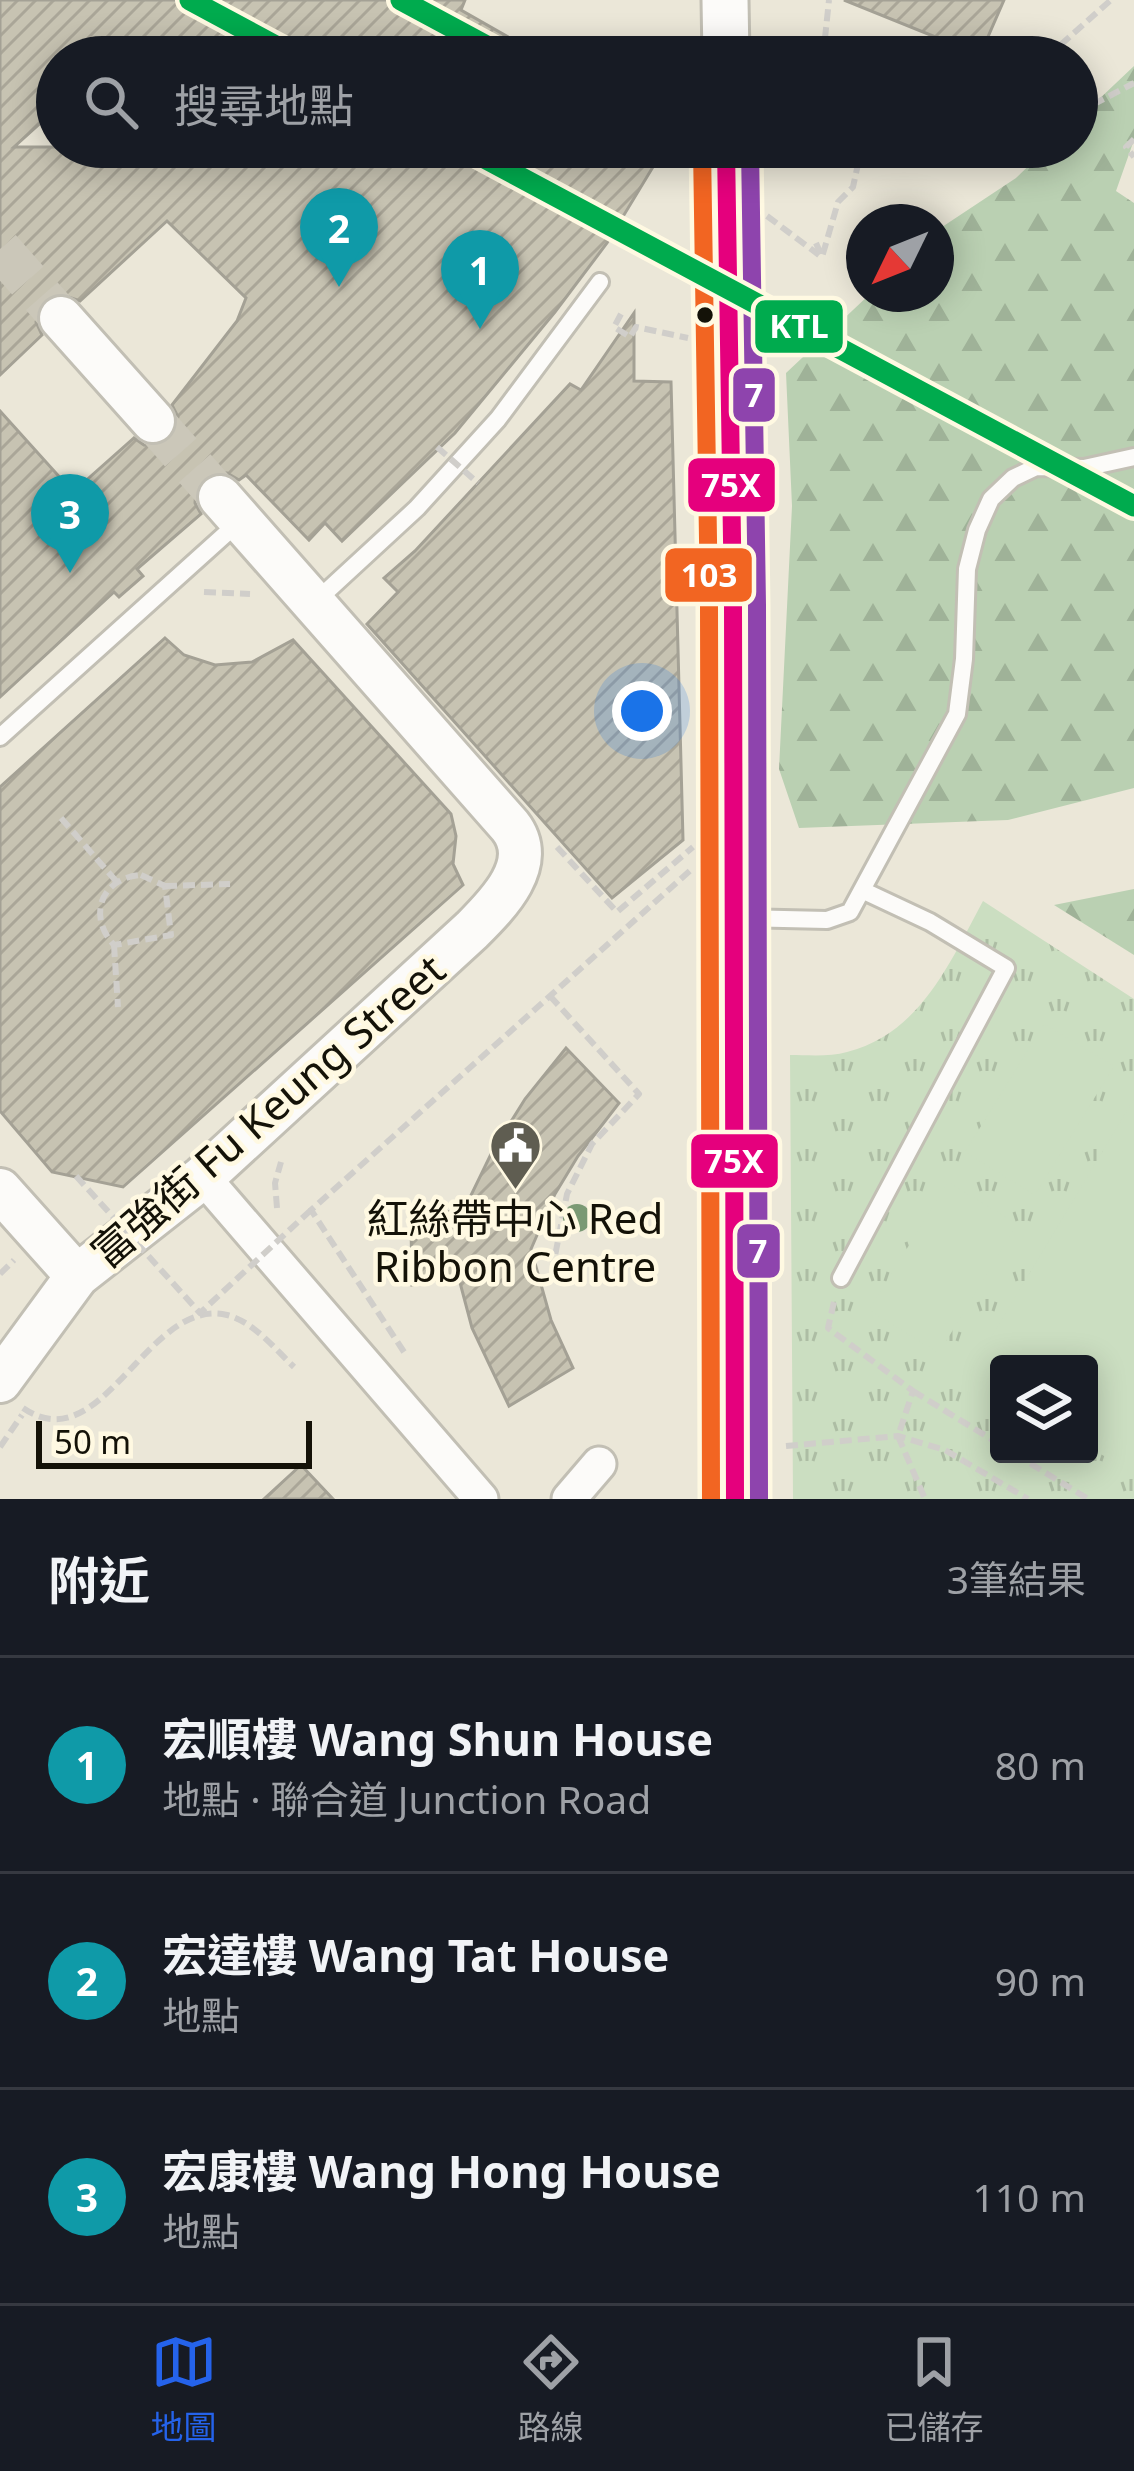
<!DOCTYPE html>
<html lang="zh-TW">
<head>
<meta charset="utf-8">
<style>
  :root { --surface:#171b24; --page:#242831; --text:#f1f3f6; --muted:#9ea1a6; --line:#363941; --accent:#2563eb }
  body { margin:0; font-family:"Noto Sans","Noto Sans TC",sans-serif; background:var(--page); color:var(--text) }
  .controls { position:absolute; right:36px; bottom:36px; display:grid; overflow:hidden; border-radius:12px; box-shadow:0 6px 30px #0003 }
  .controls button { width:108px; height:108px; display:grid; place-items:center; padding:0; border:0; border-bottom:3px solid var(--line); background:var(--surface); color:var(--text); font:60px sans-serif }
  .compass { position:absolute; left:846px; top:204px; width:108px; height:108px; border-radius:50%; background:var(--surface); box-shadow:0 6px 30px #0003; rotate:227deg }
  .scale { position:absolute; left:36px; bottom:30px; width:276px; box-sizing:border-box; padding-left:12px; border:6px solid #141208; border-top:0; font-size:33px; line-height:42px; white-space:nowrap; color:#141208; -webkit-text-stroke:9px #fff9e2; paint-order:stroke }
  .you { position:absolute; left:642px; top:711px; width:42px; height:42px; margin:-30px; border:9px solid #fff; border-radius:50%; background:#1a73e8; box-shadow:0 0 0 18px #1a73e833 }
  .badge { display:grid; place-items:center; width:78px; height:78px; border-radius:50%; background:var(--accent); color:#fff; font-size:39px; font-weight:700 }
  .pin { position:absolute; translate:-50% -99px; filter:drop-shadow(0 3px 6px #0008) }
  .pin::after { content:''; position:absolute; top:63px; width:42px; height:36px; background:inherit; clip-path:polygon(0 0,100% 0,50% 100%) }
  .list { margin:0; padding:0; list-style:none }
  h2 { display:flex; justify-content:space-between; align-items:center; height:156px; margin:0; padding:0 48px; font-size:51px }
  h2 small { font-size:39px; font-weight:400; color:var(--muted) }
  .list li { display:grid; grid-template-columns:78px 1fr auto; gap:36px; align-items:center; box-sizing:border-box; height:216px; padding:0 48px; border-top:3px solid var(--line) }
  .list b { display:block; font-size:45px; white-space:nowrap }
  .list p { margin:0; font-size:39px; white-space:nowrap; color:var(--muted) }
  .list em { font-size:39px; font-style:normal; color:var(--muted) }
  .icon { flex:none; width:66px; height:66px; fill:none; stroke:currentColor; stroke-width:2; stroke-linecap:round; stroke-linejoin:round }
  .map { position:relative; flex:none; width:1134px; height:1499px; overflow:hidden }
  .search { position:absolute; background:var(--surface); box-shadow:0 6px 30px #0003; left:36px; right:36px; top:36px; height:132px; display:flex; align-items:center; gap:30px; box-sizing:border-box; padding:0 42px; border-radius:66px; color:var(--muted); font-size:45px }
  .sheet { height:804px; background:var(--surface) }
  nav { display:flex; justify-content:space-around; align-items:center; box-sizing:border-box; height:168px; border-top:3px solid var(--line); background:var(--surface); font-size:33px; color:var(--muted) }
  nav a { display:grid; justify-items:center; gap:6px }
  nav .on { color:var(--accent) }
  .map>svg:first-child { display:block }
  .grass { fill:url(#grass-tufts); fill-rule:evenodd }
  .forest { fill:url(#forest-firs) }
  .garden { fill:#cbdec1 }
  .building { fill:url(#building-hatch); stroke:#a4a195; stroke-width:3 }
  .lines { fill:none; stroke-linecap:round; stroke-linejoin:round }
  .tertiary-tunnel { stroke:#cbc7b9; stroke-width:42; stroke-dasharray:42 21; stroke-linecap:butt }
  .service-casing { stroke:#c2bfb4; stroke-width:22 }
  .minor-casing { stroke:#c2bfb4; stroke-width:39 }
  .tertiary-casing { stroke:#c2bfb4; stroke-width:48 }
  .secondary-casing { stroke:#c2bfb4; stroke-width:51 }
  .path { stroke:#d0ceca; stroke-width:6; stroke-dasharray:12 6; stroke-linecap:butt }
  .service { stroke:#fcfbf9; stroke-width:16 }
  .minor { stroke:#fcfbf9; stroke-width:33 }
  .tertiary { stroke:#fcfbf9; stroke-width:42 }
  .secondary { stroke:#fcfbf9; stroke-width:45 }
  .path-bridge { stroke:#d0ceca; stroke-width:6; stroke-dasharray:12 6; stroke-linecap:butt }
  .bus-1-casing { stroke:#fff9e2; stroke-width:27 }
  .bus-2-casing { stroke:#fff9e2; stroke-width:27 }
  .bus-3-casing { stroke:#fff9e2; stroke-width:27 }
  .bus-1 { stroke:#e5007d; stroke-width:18 }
  .bus-2 { stroke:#f26522; stroke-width:18 }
  .bus-3 { stroke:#8e44ad; stroke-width:18 }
  .metro-1-casing { stroke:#fff9e2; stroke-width:30 }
  .metro-1 { stroke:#00ab4e; stroke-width:21 }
  .tree { fill:#7a9974 }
  .bus-dot { fill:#141208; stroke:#fff9e2; stroke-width:4.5 }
  .labels { text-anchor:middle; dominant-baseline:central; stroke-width:9; stroke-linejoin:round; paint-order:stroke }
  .street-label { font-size:42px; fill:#141208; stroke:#fff9e2 }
  .poi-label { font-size:42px; fill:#141208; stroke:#fff9e2 }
  .line-badge { stroke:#fff9e2; stroke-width:4.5 }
  .badge-label { font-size:33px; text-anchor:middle; font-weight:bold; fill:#fff }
</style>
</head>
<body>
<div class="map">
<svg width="1134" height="1499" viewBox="0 0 1134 1499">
  <defs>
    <pattern id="grass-tufts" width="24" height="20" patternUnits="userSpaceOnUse" patternTransform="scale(3)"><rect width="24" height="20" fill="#cbdec1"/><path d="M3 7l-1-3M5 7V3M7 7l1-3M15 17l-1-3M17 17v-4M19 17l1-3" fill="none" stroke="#adbda4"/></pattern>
    <pattern id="forest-firs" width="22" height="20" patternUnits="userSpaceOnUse" patternTransform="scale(3)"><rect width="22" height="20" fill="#bad0b2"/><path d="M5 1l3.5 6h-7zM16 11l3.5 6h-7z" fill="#9fb298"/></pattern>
    <pattern id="building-hatch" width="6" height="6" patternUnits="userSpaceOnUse" patternTransform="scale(3)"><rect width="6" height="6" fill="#c7c3b2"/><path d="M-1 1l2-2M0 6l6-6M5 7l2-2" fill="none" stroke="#aaa698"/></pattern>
  </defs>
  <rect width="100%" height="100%" fill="#ebe7d8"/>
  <path class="grass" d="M983,901L1134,999V1499H793L790,1055C808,1055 830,1057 847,1052C921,1033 950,962 983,901ZM999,1364H1089V1454H999Z"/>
  <g class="forest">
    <polygon points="1134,66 1134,140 1116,191 1134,203 1134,788 1008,820 799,828 779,769 792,506 786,373 870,294 936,294 936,231 1016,178 1048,147 1077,147 1077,120"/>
    <polygon points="1134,889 1134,955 1054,905"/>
  </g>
  <g class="garden">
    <polygon points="1044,1024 1114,1066 1035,1195 965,1152"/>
    <polygon points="1134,1099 1134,1474 1089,1447 1089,1364 999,1364 999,1392 969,1374"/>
    <polygon points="948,1182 1017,1224 939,1353 869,1310"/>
  </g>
  <g class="building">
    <polygon points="0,0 465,0 461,10 543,57 57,57 57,108 14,147 665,147 607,243 555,312 455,433 342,541 325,523 309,540 246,475 239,480 227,473 214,472 202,479 196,490 195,503 201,514 137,569 143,576 119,597 114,592 0,697 0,411 73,492 134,438 144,445 157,446 171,439 178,417 172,405 237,321 246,298 167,221 80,301 57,293 43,300 36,322 42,335 0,375"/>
    <polygon points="844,0 1004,0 980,55"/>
    <polygon points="634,313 634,381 671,382 683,840 612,898 367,624 398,592 384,578 415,551 570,384 581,390"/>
    <polygon points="165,638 184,655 215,665 252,662 293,640 451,814 456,836 453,864 463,885 123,1187 52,1172 0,1111 0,787"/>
    <polygon points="566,1048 619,1103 578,1156 555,1194 531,1249 551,1320 573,1368 509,1406 472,1328 458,1275 412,1285 411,1224 416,1201 461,1216 492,1152 525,1099"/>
    <polygon points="301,1465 333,1499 264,1499"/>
  </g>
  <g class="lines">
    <g class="tertiary-tunnel">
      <polyline points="0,249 61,318"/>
      <polyline points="153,421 220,497"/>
    </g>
    <defs>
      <g id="service">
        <polyline points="314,603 417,508 498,419 600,282"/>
        <polyline points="0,737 240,521"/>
        <polyline points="735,918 827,920 850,912 957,714 964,659 967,569 977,530 991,499 1013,478 1036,467 1084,468 1134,457"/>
        <polyline points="841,1278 1006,968 930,922 864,891"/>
      </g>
      <g id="minor">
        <polyline points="203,1177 481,1499"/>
        <polyline points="569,1499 599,1464"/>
      </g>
      <g id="tertiary">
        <polyline points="61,318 153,421"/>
        <polyline points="0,1190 77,1276"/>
        <path d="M0,1381L77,1276L203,1177L472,930C498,904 539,863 510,826L220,497"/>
      </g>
      <g id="secondary">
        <polyline points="725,0 726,57"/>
        <polyline points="726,147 733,605 735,1499"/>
      </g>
    </defs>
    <use href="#service" class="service-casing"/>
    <use href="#minor" class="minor-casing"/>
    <use href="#tertiary" class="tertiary-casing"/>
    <use href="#secondary" class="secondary-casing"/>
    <g class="path">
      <polyline points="823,57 829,0"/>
      <polyline points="1047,57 1111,0"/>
      <polyline points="1077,113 1134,83"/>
      <polyline points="1134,139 1126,147 1134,157"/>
      <polyline points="848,147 858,164 901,157 919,147"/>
      <polyline points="767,216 819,255"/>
      <polyline points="816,243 822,257 838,202 853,187 858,164"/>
      <polyline points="621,314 614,327 630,337 636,327 688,338"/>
      <polyline points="204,592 250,594"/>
      <polyline points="61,818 116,881"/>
      <polyline points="557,847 617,912 693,847"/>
      <path d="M141,875L165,886L171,935L114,945C87,916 101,878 141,875Z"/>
      <polyline points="165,886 230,884"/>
      <polyline points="114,945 118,1007"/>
      <polyline points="550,996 639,1094 592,1144 567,1194 555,1256"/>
      <polyline points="277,1208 275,1183 281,1162"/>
      <polyline points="0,1274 14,1260"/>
      <polyline points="834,1302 828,1328 913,1391 898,1436 925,1499"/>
      <polyline points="404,1352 311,1210 693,868"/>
      <polyline points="913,1391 999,1444"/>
      <path d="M23,1408C103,1463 147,1296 227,1315C254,1322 275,1349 294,1367"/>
      <polyline points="786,1446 898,1436 945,1450 1028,1499"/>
      <polyline points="0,1447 22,1415"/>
      <polyline points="1015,1454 1088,1499"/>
    </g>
    <use href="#service" class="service"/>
    <use href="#minor" class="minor"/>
    <use href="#tertiary" class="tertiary"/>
    <use href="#secondary" class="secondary"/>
    <g class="path-bridge">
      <polyline points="437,447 478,483"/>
      <polyline points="76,1176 200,1313 311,1210"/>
    </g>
    <defs>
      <polyline id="bus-1" points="726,147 733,605 735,1499"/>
      <polyline id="bus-2" points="702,147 709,605 711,1499"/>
      <polyline id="bus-3" points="750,147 757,605 759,1499"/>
    </defs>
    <use href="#bus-1" class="bus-1-casing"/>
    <use href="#bus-2" class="bus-2-casing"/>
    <use href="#bus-3" class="bus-3-casing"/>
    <use href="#bus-1" class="bus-1"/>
    <use href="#bus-2" class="bus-2"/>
    <use href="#bus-3" class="bus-3"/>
    <defs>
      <g id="metro-1">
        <polyline points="190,0 296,57"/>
        <polyline points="401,0 507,57"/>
        <polyline points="464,147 1134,506"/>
      </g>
    </defs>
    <use href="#metro-1" class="metro-1-casing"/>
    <use href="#metro-1" class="metro-1"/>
  </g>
  <circle class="tree" cx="577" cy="1218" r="14"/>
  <defs>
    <symbol id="civic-pin" viewBox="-11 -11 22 30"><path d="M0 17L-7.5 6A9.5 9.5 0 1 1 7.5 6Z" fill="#5f5d51" stroke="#fff9e2"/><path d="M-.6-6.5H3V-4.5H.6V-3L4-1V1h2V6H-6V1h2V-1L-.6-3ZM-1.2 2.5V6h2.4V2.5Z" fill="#fff"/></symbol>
  </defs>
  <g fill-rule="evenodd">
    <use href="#civic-pin" x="486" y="1116" width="59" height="81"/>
  </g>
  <circle class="bus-dot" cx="705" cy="315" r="10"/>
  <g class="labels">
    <g class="street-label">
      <text transform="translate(267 1110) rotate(-41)">富強街 Fu Keung Street</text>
    </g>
    <g class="poi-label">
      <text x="515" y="1217">紅絲帶中心 Red<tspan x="515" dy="48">Ribbon Centre</tspan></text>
    </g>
  </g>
  <g class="line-badge">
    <rect x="753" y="298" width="92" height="57" rx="12" fill="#00ab4e"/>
    <rect x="731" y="366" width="46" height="58" rx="12" fill="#8e44ad"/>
    <rect x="686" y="456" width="91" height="58" rx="12" fill="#e5007d"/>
    <rect x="663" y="546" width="91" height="58" rx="12" fill="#f26522"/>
    <rect x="689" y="1132" width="91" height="58" rx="12" fill="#e5007d"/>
    <rect x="735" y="1222" width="47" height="58" rx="12" fill="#8e44ad"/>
  </g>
  <g class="badge-label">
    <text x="799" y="338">KTL</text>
    <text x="754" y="407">7</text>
    <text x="731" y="497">75X</text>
    <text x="709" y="587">103</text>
    <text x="734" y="1173">75X</text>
    <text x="758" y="1263">7</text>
  </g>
</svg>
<div class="controls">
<button><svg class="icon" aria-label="layers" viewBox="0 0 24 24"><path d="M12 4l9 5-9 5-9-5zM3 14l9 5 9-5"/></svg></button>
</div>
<svg class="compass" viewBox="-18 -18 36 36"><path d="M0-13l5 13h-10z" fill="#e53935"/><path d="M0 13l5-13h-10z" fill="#9ea1a6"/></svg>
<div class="scale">50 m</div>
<div class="you"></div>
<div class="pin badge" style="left:480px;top:329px;background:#0f9aa8">1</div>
<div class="pin badge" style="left:339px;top:287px;background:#0f9aa8">2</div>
<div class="pin badge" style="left:70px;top:573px;background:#0f9aa8">3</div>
<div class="search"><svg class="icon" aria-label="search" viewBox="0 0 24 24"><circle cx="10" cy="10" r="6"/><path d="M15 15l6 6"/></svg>搜尋地點</div>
</div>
<section class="sheet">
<h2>附近<small>3筆結果</small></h2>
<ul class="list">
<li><span class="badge" style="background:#0f9aa8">1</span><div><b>宏順樓 Wang Shun House</b><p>地點 · 聯合道 Junction Road</p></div><em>80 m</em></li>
<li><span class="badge" style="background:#0f9aa8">2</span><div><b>宏達樓 Wang Tat House</b><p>地點</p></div><em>90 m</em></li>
<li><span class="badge" style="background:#0f9aa8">3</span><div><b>宏康樓 Wang Hong House</b><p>地點</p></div><em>110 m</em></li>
</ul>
</section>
<nav>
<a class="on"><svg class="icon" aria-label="map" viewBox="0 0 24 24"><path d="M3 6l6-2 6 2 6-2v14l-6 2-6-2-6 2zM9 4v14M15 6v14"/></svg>地圖</a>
<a><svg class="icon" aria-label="directions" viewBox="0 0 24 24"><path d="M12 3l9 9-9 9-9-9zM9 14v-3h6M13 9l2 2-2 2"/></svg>路線</a>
<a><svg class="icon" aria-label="saved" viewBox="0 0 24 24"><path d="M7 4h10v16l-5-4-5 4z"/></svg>已儲存</a>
</nav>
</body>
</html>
